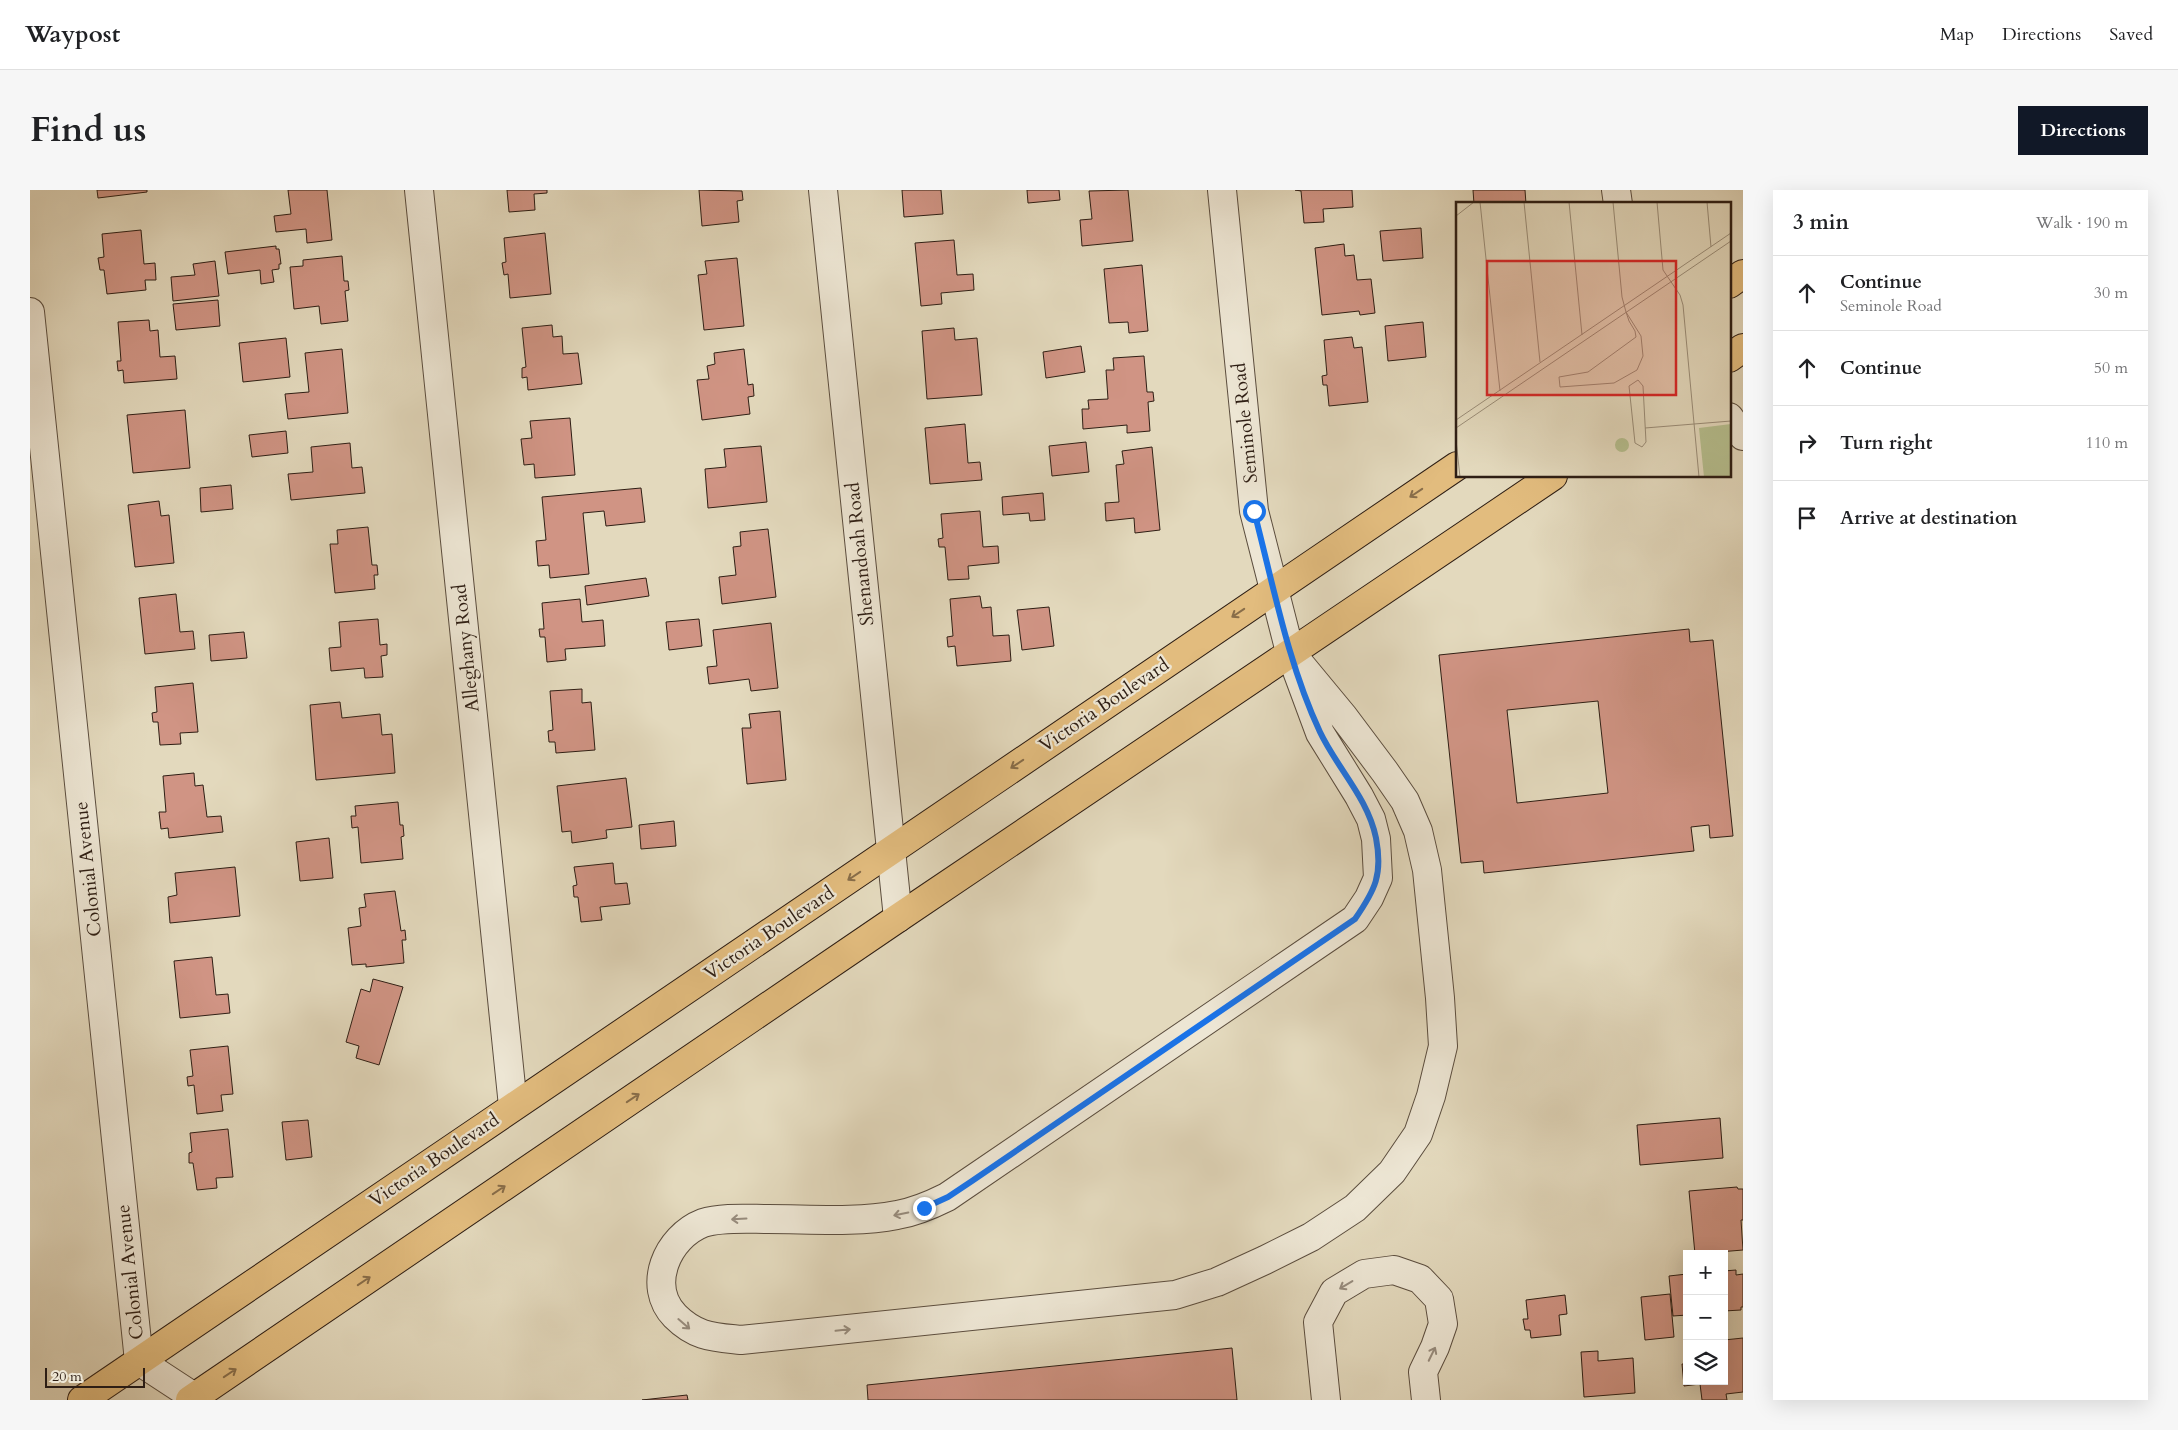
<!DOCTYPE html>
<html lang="en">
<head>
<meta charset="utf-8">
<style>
  :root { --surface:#fff; --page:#f6f6f6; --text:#202124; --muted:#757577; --line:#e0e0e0; --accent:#111827 }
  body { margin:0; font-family:Cardo,serif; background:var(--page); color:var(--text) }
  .controls { position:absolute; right:15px; bottom:15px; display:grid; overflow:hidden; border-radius:0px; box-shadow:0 5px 20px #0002 }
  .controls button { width:45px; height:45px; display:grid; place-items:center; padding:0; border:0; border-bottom:1px solid var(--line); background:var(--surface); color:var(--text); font:25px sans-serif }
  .scale { position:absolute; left:15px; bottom:12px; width:100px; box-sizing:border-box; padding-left:5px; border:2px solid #2e1e14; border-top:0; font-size:14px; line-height:18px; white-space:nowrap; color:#2e1e14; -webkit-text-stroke:4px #ede6d4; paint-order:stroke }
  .stop { position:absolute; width:15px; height:15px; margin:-11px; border:4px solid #1a73e8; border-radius:50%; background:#fff }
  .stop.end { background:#1a73e8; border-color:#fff; box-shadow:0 1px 5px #0008 }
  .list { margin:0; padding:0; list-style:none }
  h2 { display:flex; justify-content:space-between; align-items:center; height:65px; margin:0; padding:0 20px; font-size:21px }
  h2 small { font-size:16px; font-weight:400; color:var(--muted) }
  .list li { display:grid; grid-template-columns:32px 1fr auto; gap:15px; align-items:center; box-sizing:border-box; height:75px; padding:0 20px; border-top:1px solid var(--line) }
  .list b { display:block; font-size:19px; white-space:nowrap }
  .list p { margin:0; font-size:16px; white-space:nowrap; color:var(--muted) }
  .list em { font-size:16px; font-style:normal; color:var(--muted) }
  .icon { flex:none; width:28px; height:28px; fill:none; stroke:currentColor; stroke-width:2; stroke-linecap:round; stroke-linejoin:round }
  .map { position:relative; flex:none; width:1713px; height:1210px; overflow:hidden; border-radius:0px }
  header { display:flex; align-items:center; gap:30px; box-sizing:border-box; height:70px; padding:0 25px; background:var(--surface); border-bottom:1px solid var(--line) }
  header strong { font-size:24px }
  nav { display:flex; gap:28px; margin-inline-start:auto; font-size:18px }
  .intro { display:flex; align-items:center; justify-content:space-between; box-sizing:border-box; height:120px; padding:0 30px }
  h1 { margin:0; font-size:35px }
  .button { padding:12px 22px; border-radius:0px; background:var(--accent); color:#fff; font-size:18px; font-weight:700 }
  main { display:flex; gap:30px; padding:0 30px }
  aside { flex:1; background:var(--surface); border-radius:0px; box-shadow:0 5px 20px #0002 }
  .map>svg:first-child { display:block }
  .building { fill:#d09484; stroke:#2e1e14; fill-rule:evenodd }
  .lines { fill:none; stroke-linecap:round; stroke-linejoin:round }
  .minor-casing { stroke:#5b4d3e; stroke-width:30 }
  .major-casing { stroke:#2e1e14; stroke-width:30 }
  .minor { stroke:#ede6d4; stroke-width:28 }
  .major { stroke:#e2bc7e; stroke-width:28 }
  .oneway { stroke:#886d49 }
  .oneway2 { stroke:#978c7e }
  .route { stroke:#1a73e8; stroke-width:6 }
  .labels { text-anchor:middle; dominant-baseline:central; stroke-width:4.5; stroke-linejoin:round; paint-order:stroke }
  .street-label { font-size:19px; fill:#2e1e14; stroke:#ede6d4 }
  .inset-road { fill:none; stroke:#9b8e79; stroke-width:1 }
  .view { fill:#d62828; fill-opacity:0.15; stroke:#d62828; stroke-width:2.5 }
  .inset-edge { fill:none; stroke:#2e1e14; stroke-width:2.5 }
</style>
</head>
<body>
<header>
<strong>Waypost</strong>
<nav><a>Map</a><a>Directions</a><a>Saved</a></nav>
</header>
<div class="intro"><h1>Find us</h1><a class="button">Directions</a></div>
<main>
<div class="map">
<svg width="1713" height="1210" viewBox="0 0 1713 1210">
  <rect width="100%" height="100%" fill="#e3d9bd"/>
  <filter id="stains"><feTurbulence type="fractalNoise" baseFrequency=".004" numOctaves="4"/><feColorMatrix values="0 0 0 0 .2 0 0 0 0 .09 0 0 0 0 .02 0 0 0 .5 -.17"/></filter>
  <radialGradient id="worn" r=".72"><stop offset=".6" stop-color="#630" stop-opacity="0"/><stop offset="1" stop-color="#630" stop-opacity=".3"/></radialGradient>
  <g class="building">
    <polygon points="67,0 117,0 117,2 68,8"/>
    <polygon points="258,0 297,0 302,50 277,53 276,39 246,42 244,26 261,24"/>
    <polygon points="477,0 517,0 517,3 504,4 505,20 479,22"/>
    <polygon points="669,0 712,1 713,10 707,11 709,32 672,36"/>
    <polygon points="872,0 911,0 913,24 874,27"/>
    <polygon points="997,0 1029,0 1030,10 998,13"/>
    <polygon points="1098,0 1103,51 1052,56 1050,30 1062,29 1059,1"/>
    <polygon points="1265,0 1322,0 1323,17 1293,19 1294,32 1274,33 1271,1"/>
    <polygon points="1443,0 1495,0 1496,14 1444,14"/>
    <polygon points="1391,38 1393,68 1353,71 1350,41"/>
    <polygon points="111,40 114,74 125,73 126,90 115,90 116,100 77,104 74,80 70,80 68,68 74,67 72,44"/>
    <polygon points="515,43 521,104 480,108 478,84 474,85 472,73 476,72 474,48"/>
    <polygon points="924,50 927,85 943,84 944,100 911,103 912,114 891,116 885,53"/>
    <polygon points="1314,54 1315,66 1324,65 1327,90 1341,89 1345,123 1330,125 1329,121 1292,125 1285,58"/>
    <polygon points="246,56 246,59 249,59 251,74 249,74 249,79 242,80 244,92 231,94 230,80 198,84 195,62"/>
    <polygon points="312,66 314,91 318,91 319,100 315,101 318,131 291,134 289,116 264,119 260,77 273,76 273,70"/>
    <polygon points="707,68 714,136 674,140 668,85 677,84 675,71"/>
    <polygon points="185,71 189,106 143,111 141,87 165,85 163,74"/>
    <polygon points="1112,75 1118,141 1099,143 1098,132 1079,133 1074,79"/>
    <polygon points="188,110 190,136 146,140 143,114"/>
    <polygon points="119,130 120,141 128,140 130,167 145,166 147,189 94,193 93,180 88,181 87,171 91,171 88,132"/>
    <polygon points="1393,132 1396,167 1358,171 1355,136"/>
    <polygon points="522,135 523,147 532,146 533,164 548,163 552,194 498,200 497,187 492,188 492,178 496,177 492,138"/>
    <polygon points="924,138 925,150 947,148 952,205 897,209 892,141"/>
    <polygon points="1322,147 1324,158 1332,157 1338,212 1299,216 1297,195 1293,195 1292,186 1297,185 1294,150"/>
    <polygon points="256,148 260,187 213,192 209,153"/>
    <polygon points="1051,156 1055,182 1016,188 1013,162"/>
    <polygon points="312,159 318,223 258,229 255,204 279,202 275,163"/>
    <polygon points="714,159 718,195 723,194 724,206 718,207 720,224 672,230 667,190 679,189 677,176 685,174 684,163"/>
    <polygon points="1114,166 1117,202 1123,202 1124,211 1118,212 1120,241 1097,243 1097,235 1053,239 1052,219 1059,219 1058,210 1078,209 1076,180 1084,180 1083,168"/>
    <polygon points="155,220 160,278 103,283 97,225"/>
    <polygon points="540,228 545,285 505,288 504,274 494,275 491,249 502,248 500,231"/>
    <polygon points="935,234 938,273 950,272 952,290 900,294 895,238"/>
    <polygon points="256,241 258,263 222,267 219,245"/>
    <polygon points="1056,252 1059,282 1022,286 1019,256"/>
    <polygon points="320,253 322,278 332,277 335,303 261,310 258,284 283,282 281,257"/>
    <polygon points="731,256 737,312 678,318 675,279 696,277 694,259"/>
    <polygon points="1122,257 1130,340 1105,343 1104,328 1076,331 1075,313 1089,312 1086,275 1094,274 1092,261"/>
    <polygon points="201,295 203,319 171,322 170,298"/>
    <polygon points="611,298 615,332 576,336 574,321 553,323 559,384 520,388 519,375 508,376 506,351 516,350 512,307"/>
    <polygon points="1013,303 1015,330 1000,331 999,323 973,325 972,307"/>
    <polygon points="129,311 131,326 139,325 144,373 105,377 98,315"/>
    <polygon points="950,321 953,357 968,356 969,373 938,376 939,389 918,390 915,357 909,357 908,349 913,348 911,324"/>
    <polygon points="338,337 342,375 347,375 348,385 344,385 345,399 305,403 300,354 308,354 307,340"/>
    <polygon points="738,339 746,407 692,414 689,387 706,385 703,357 711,356 710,342"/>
    <polygon points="616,388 619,406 557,415 555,396"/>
    <polygon points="146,404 150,442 163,441 165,459 115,464 109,408"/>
    <polygon points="950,406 952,418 961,417 963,446 979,445 981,471 927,476 925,456 918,457 917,447 923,446 920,409"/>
    <polygon points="550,409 552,432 573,430 575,456 535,459 536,470 517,472 515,447 510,447 509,439 514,439 512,413"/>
    <polygon points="1019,417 1024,456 992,460 987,420"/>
    <polygon points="348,429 350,455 357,454 357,465 351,466 353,487 335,488 334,478 301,481 299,458 311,457 309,432"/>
    <polygon points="669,429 672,456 639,460 636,432"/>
    <polygon points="741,433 748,498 721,501 719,489 679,494 677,477 687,476 683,440"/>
    <path d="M1659,439L1660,452L1683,450L1703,646L1680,648L1679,635L1661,637L1664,661L1454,683L1453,671L1431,673L1409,465ZM1568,511L1578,603L1487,613L1477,520Z"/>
    <polygon points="214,442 217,468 181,471 179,445"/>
    <polygon points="163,493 168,542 150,543 151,554 130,555 128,532 123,532 122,523 127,522 125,497"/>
    <polygon points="552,499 552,513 561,512 565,560 526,563 525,552 519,552 518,541 523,540 520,501"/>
    <polygon points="310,512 312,528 350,524 352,545 362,544 365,583 286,590 280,515"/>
    <polygon points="750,521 756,590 717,594 712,538 721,538 719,524"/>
    <polygon points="164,583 165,596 173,595 177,627 191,626 193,642 139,648 138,638 131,639 129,622 136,622 133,586"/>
    <polygon points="596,588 602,637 576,640 577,648 542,653 541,641 532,642 527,596"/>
    <polygon points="368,612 370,635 373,635 374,646 371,647 373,669 331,673 328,637 322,638 321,626 326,626 325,616"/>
    <polygon points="644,631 646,656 611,659 609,635"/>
    <polygon points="299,648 303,688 270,691 266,652"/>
    <polygon points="583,673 585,694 597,693 600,714 570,717 572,730 551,732 548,707 544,707 543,696 547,695 544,677"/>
    <polygon points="205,677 210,726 140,733 138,707 147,705 145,683"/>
    <polygon points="365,701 371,741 375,740 376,750 372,750 374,773 336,777 336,774 322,775 318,738 331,736 329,718 336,717 334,704"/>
    <polygon points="182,767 186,805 198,804 200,823 150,828 144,771"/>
    <polygon points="343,789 373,797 349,875 326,868 329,856 316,852 331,799 340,802"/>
    <polygon points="198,856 203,904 191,905 193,921 167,924 164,895 158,896 157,887 163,886 160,860"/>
    <polygon points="1690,928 1693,968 1610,975 1607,935"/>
    <polygon points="278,930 282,967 256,970 252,932"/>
    <polygon points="198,939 203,987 186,988 187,998 167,1000 163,973 159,973 159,963 162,962 160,943"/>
    <polygon points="1707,997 1708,999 1713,999 1713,1030 1711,1030 1713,1060 1665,1064 1659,1001"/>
    <polygon points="1706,1080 1706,1085 1713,1084 1713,1117 1711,1117 1711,1120 1694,1121 1694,1081"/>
    <polygon points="1657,1084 1657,1125 1643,1126 1639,1086"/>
    <polygon points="1640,1104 1644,1147 1615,1150 1611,1107"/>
    <polygon points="1535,1105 1537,1124 1529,1125 1531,1145 1501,1148 1500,1140 1495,1140 1493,1129 1498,1129 1496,1110"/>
    <polygon points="1713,1148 1713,1202 1696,1204 1697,1210 1672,1210 1670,1194 1654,1196 1652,1174 1657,1174 1657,1191 1694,1191 1694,1150"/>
    <polygon points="1202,1158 1207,1210 838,1210 837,1195"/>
    <polygon points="1568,1161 1568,1171 1603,1168 1605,1203 1554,1207 1551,1162"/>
    <polygon points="657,1205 658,1210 612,1210"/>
  </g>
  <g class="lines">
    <defs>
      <g id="minor">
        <polyline points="389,0 483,916"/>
        <polyline points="793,0 868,728"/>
        <path d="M1192,0L1224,321L1260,462L1290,543L1329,606L1341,629L1346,649L1348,688L1339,708L1325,729L917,1007C901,1015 885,1022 867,1025C826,1033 780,1029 738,1029C719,1029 691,1027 673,1033C637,1047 616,1096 645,1126C666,1147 683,1147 711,1150L1145,1105L1187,1092L1235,1070L1281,1047L1325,1018L1362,982L1388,944L1401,906L1413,856L1410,808L1397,680L1388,641L1375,611L1355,582L1313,526L1260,462"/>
        <polyline points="1586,0 1588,14"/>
        <polyline points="0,122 109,1171 164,1207"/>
        <polyline points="1699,227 1713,246"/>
        <polyline points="1296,1210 1288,1132 1304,1102 1334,1084 1364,1080 1390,1089 1409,1109 1413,1134 1405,1157 1393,1182 1396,1210"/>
      </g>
      <g id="major">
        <polyline points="1699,94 1713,84"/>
        <polyline points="1699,168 1713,158"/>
        <polyline points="52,1210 1427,276"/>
        <polyline points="160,1210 868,728 1523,286"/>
      </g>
    </defs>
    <use href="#minor" class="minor-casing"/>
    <use href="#major" class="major-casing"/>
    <use href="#minor" class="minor"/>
    <use href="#major" class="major"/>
  </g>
  <defs><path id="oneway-shaft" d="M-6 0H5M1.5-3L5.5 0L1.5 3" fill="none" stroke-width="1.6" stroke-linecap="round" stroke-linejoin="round" transform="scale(1.25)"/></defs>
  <g class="oneway">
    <use href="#oneway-shaft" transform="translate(1386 303) rotate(146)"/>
    <use href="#oneway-shaft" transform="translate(1208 423) rotate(146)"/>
    <use href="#oneway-shaft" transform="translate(987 574) rotate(146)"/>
    <use href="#oneway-shaft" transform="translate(824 686) rotate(146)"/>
    <use href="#oneway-shaft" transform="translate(603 908) rotate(-34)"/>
    <use href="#oneway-shaft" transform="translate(469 1000) rotate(-34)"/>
    <use href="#oneway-shaft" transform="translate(334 1091) rotate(-34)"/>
    <use href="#oneway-shaft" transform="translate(200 1183) rotate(-34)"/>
  </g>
  <g class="oneway2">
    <use href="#oneway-shaft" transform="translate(871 1024) rotate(168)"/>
    <use href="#oneway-shaft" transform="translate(709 1029) rotate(177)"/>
    <use href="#oneway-shaft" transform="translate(1316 1095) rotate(149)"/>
    <use href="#oneway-shaft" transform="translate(654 1134) rotate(41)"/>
    <use href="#oneway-shaft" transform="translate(813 1140) rotate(-6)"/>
    <use href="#oneway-shaft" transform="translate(1402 1164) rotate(-64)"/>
  </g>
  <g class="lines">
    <path class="route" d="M894,1018L918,1007L942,991L1325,729C1345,700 1353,685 1346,648C1338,608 1307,578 1290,542C1258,474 1243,394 1224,321"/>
  </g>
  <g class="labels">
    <g class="street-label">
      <text transform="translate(1215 233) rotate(-96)">Seminole Road</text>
      <text transform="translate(830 364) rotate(-96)">Shenandoah Road</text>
      <text transform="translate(436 458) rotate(-96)">Alleghany Road</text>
      <text transform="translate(1074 515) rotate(-34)">Victoria Boulevard</text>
      <text transform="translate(58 679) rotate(-96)">Colonial Avenue</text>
      <text transform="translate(739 743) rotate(-34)">Victoria Boulevard</text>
      <text transform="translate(404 970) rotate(-34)">Victoria Boulevard</text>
      <text transform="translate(100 1082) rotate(-96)">Colonial Avenue</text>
    </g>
  </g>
  <g transform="translate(1426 12)">
    <rect width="275" height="275" fill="#e3d9bd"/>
    <path d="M275,222V275H248L243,226ZM159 243a7 7 0 1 1 14 0a7 7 0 1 1-14 0Z" fill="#b6bf8f"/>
    <path class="inset-road" d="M24,0L44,189M68,0L84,160M113,0L126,133M157,0L166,95L170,110L173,119L179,129L180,135L132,170L103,175L104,185L158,181L181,168L187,154L185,134L170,110M201,0L207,68L224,93L227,103L243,275M251,0L255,45M0,14L18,0M182,178L187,184L190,240L186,245L179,241L173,184ZM0,218L275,31M0,226L275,39M189,226L275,219M0,238L4,275"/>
    <path class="view" d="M31,59H220V193H31Z"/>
    <rect width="275" height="275" class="inset-edge"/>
  </g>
  <rect width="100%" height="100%" filter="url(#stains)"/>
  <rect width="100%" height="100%" fill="url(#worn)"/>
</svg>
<div class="controls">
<button>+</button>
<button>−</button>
<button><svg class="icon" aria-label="layers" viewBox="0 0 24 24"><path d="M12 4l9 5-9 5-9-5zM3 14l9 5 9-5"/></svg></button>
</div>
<div class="scale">20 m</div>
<div class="stop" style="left:1224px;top:321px"></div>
<div class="stop end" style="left:894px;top:1018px"></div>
</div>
<aside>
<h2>3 min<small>Walk · 190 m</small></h2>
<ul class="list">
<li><svg class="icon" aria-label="ahead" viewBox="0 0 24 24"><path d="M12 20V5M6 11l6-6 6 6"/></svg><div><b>Continue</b><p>Seminole Road</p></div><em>30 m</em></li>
<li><svg class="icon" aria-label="ahead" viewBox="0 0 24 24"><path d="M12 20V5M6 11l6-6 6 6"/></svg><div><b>Continue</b></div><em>50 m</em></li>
<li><svg class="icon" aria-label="right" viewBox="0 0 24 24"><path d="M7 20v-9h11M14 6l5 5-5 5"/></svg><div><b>Turn right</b></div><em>110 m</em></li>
<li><svg class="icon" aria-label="arrive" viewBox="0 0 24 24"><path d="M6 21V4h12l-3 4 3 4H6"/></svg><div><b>Arrive at destination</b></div></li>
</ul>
</aside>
</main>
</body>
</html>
